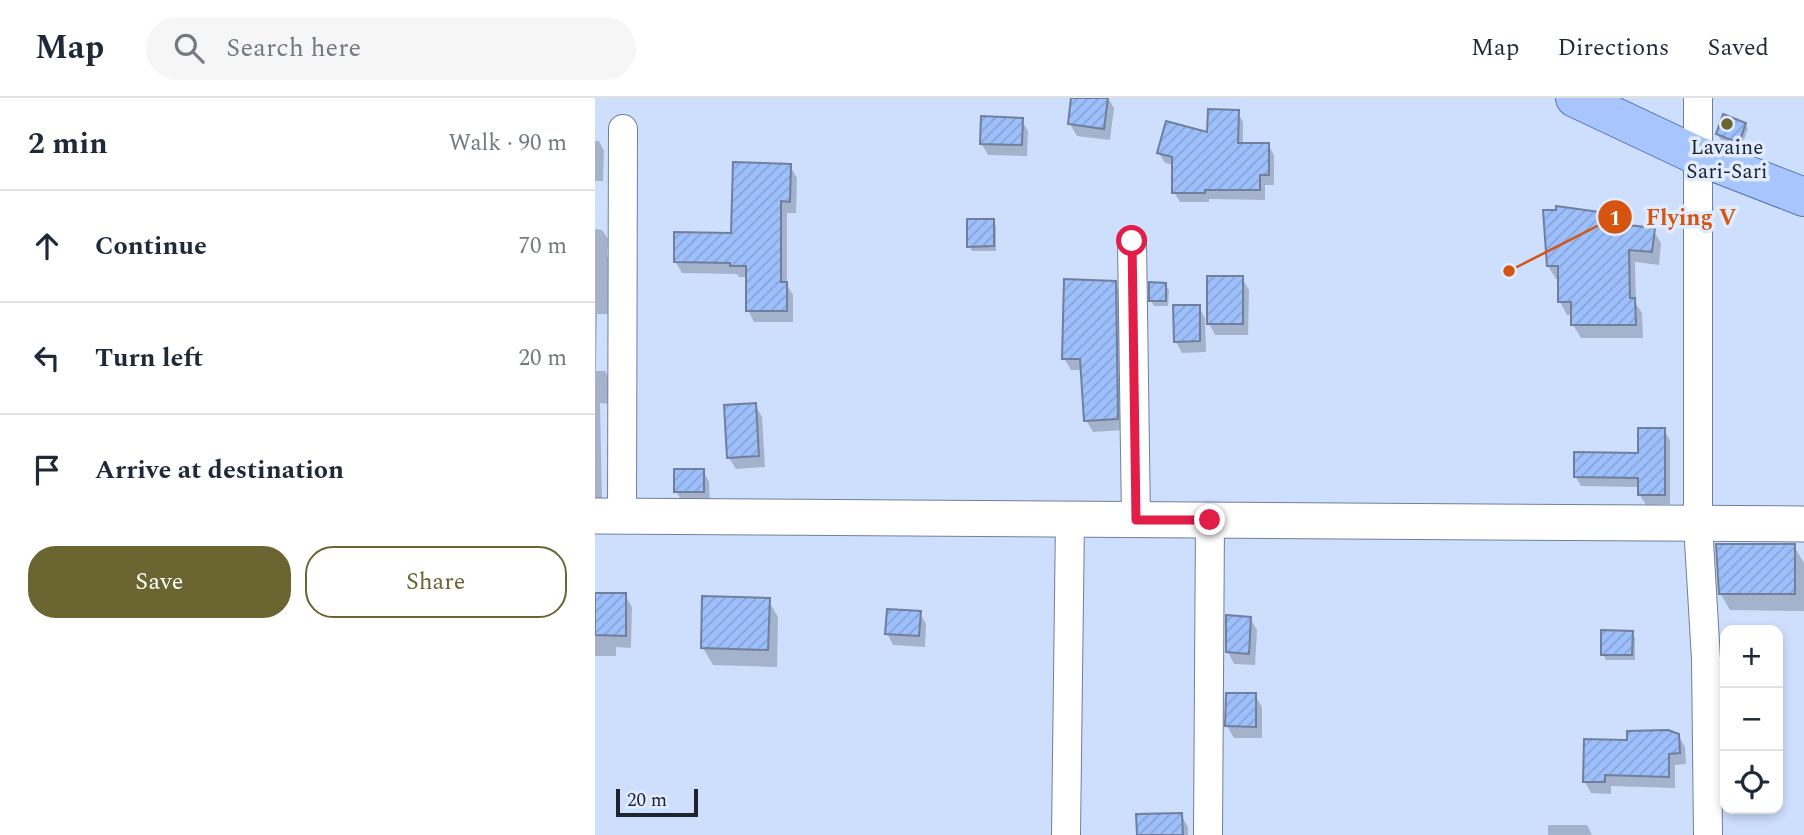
<!DOCTYPE html>
<html lang="en">
<head>
<meta charset="utf-8">
<style>
  :root { --surface:#fff; --page:#f6f6f7; --text:#1f2937; --muted:#747a83; --line:#e0e1e3; --accent:#6b6532 }
  body { margin:0; font-family:Spectral,serif; background:var(--page); color:var(--text) }
  .controls { position:absolute; right:21px; bottom:21px; display:grid; overflow:hidden; border-radius:14px; box-shadow:0 4px 10px #0003 }
  .controls button { width:63px; height:63px; display:grid; place-items:center; padding:0; border:0; border-bottom:2px solid var(--line); background:var(--surface); color:var(--text); font:35px sans-serif }
  .scale { position:absolute; left:21px; bottom:18px; width:82px; box-sizing:border-box; padding-left:7px; border:4px solid #1d242f; border-top:0; font-size:19px; line-height:24px; white-space:nowrap; color:#1d242f; -webkit-text-stroke:5px #e1ecff; paint-order:stroke }
  .stop { position:absolute; width:21px; height:21px; margin:-16px; border:5px solid #e11d48; border-radius:50%; background:#fff }
  .stop.end { background:#e11d48; border-color:#fff; box-shadow:0 2px 7px #0008 }
  .list { margin:0; padding:0; list-style:none }
  h2 { display:flex; justify-content:space-between; align-items:center; height:91px; margin:0; padding:0 28px; font-size:30px }
  h2 small { font-size:23px; font-weight:400; color:var(--muted) }
  .list li { display:grid; grid-template-columns:46px 1fr auto; gap:21px; align-items:center; box-sizing:border-box; height:112px; padding:0 28px; border-top:2px solid var(--line) }
  .list b { display:block; font-size:26px; white-space:nowrap }
  .list em { font-size:23px; font-style:normal; color:var(--muted) }
  .actions { display:flex; gap:14px; padding:21px 28px }
  .actions a { flex:1; padding:16px 0; border:2px solid var(--accent); border-radius:28px; text-align:center; font-size:24px; color:var(--accent) }
  .actions .main { background:var(--accent); color:#fff }
  .icon { flex:none; width:38px; height:38px; fill:none; stroke:currentColor; stroke-width:2; stroke-linecap:round; stroke-linejoin:round }
  .map { position:relative; flex:none; width:1209px; height:737px; overflow:hidden }
  header { display:flex; align-items:center; gap:42px; box-sizing:border-box; height:98px; padding:0 35px; background:var(--surface); border-bottom:2px solid var(--line) }
  header strong { font-size:33px }
  nav { display:flex; gap:38px; margin-inline-start:auto; font-size:24px }
  .search { width:490px; height:63px; background:var(--page); display:flex; align-items:center; gap:18px; box-sizing:border-box; padding:0 24px; border-radius:38px; color:var(--muted); font-size:26px }
  main { display:flex }
  aside { flex:1; background:var(--surface) }
  .map>svg:first-child { display:block }
  .shadow { fill:#0003 }
  .building { fill:url(#building-hatch); stroke:#707f9b; stroke-width:2 }
  .lines { fill:none; stroke-linecap:round; stroke-linejoin:round }
  .minor-casing { stroke:#707f9b; stroke-width:30 }
  .tertiary-casing { stroke:#707f9b; stroke-width:37 }
  .primary-casing { stroke:#5275b4; stroke-width:40 }
  .minor { stroke:#fff; stroke-width:28 }
  .tertiary { stroke:#fff; stroke-width:35 }
  .primary { stroke:#a8c6fd; stroke-width:38 }
  .route { stroke:#e11d48; stroke-width:9 }
  .poi-dot { fill:#6b6532; stroke:#e1ecff; stroke-width:2.5 }
  .labels { text-anchor:middle; dominant-baseline:central; stroke-width:7; stroke-linejoin:round; paint-order:stroke }
  .poi-label { font-size:21px; fill:#1d242f; stroke:#e1ecff }
  .leader { fill:none; stroke:#d45410; stroke-width:2.5 }
  .callout-dot { fill:#d45410; stroke:#e1ecff; stroke-width:2.5 }
  .mark-label { font-size:21px; text-anchor:middle; font-weight:bold; fill:#fff }
  .callout-label { font-size:23px; text-anchor:middle; font-weight:bold; fill:#d45410; stroke:#e1ecff; stroke-width:7; stroke-linejoin:round; paint-order:stroke }
</style>
</head>
<body>
<header>
<strong>Map</strong>
<div class="search"><svg class="icon" aria-label="search" viewBox="0 0 24 24"><circle cx="10" cy="10" r="6"/><path d="M15 15l6 6"/></svg>Search here</div>
<nav><a>Map</a><a>Directions</a><a>Saved</a></nav>
</header>
<main>
<aside>
<h2>2 min<small>Walk · 90 m</small></h2>
<ul class="list">
<li><svg class="icon" aria-label="ahead" viewBox="0 0 24 24"><path d="M12 20V5M6 11l6-6 6 6"/></svg><div><b>Continue</b></div><em>70 m</em></li>
<li><svg class="icon" aria-label="left" viewBox="0 0 24 24"><path d="M17 20v-9H6M10 6l-5 5 5 5"/></svg><div><b>Turn left</b></div><em>20 m</em></li>
<li><svg class="icon" aria-label="arrive" viewBox="0 0 24 24"><path d="M6 21V4h12l-3 4 3 4H6"/></svg><div><b>Arrive at destination</b></div></li>
</ul>
<div class="actions"><a class="main">Save</a><a>Share</a></div>
</aside>
<div class="map">
<svg width="1209" height="737" viewBox="0 0 1209 737">
  <defs>
    <pattern id="building-hatch" width="6" height="6" patternUnits="userSpaceOnUse" patternTransform="scale(1.75)"><rect width="6" height="6" fill="#9dbffb"/><path d="M-1 1l2-2M0 6l6-6M5 7l2-2" fill="none" stroke="#87a4d7"/></pattern>
  </defs>
  <rect width="100%" height="100%" fill="#cedffe"/>
  <g class="shadow">
    <polygon points="478,0 513,0 519,10 515,42 482,38 475,26"/>
    <polygon points="642,14 648,24 648,47 673,47 679,57 679,87 670,87 670,102 614,101 614,104 585,104 579,94 579,67 570,65 564,55 614,37"/>
    <polygon points="426,21 433,33 432,58 393,57 386,45"/>
    <polygon points="1150,26 1153,31 1146,49 1126,42 1122,36"/>
    <polygon points="0,43 4,43 9,53 8,83 0,83"/>
    <polygon points="195,68 202,80 201,115 192,115 192,187 198,197 198,224 159,224 153,212 153,179 144,179 142,176 87,175 80,163 138,136"/>
    <polygon points="1033,119 1038,129 1058,132 1066,145 1064,167 1040,164 1041,206 1047,215 1048,240 986,240 978,227 978,217 972,217 965,204 965,181 961,181 953,168"/>
    <polygon points="398,122 401,128 401,153 377,153 374,148"/>
    <polygon points="0,131 7,132 13,141 12,158 16,164 16,216 2,216 1,273 10,273 15,283 15,306 5,305 7,402 0,402"/>
    <polygon points="647,180 654,192 653,237 620,237 614,225"/>
    <polygon points="520,185 527,197 529,332 498,334 491,322 487,272 476,272 469,260"/>
    <polygon points="570,187 574,192 573,208 559,208 556,203"/>
    <polygon points="604,209 610,220 611,254 587,255 581,244"/>
    <polygon points="160,307 167,319 170,369 141,371 134,360"/>
    <polygon points="1069,332 1075,342 1075,406 1051,407 1045,397 1045,389 986,388 980,378 1045,357"/>
    <polygon points="108,372 114,384 115,405 88,405 81,393"/>
    <polygon points="1199,448 1209,465 1209,513 1135,512 1125,495"/>
    <polygon points="0,497 30,497 37,509 36,550 21,549 21,558 0,558"/>
    <polygon points="173,502 183,519 182,569 118,567 108,550"/>
    <polygon points="325,515 331,526 330,549 298,547 292,535"/>
    <polygon points="655,520 662,532 660,567 639,566 633,554"/>
    <polygon points="1037,534 1040,540 1040,562 1011,562 1008,556"/>
    <polygon points="660,597 667,609 667,640 639,640 632,628"/>
    <polygon points="1083,637 1090,649 1091,666 1080,667 1080,690 1016,688 1016,696 996,695 990,684 1033,644"/>
    <polygon points="586,717 593,729 593,737 544,737"/>
    <polygon points="953,727 992,727 997,737 953,737"/>
  </g>
  <g class="building">
    <polygon points="476,0 513,0 509,31 473,26"/>
    <polygon points="613,11 644,12 643,45 674,45 674,77 665,77 665,92 610,92 610,95 577,95 577,59 562,55 571,23 612,34"/>
    <polygon points="1128,16 1151,25 1144,45 1121,36"/>
    <polygon points="386,18 428,20 427,47 385,46"/>
    <polygon points="138,64 196,66 195,104 186,103 186,184 192,184 192,213 151,213 151,168 135,168 135,165 79,164 79,134 136,135"/>
    <polygon points="961,108 1034,118 1033,127 1060,130 1057,154 1034,152 1035,200 1040,200 1041,227 976,227 976,204 963,204 963,168 952,168 948,112 961,112"/>
    <polygon points="372,121 399,121 399,148 372,149"/>
    <rect x="612" y="178" width="36" height="48"/>
    <polygon points="469,181 521,183 523,321 489,323 485,261 467,261"/>
    <polygon points="554,184 571,185 571,203 554,203"/>
    <polygon points="578,207 605,207 605,243 579,244"/>
    <polygon points="161,305 164,358 132,360 129,307"/>
    <polygon points="1043,330 1070,330 1070,397 1043,397 1043,380 979,379 979,354 1043,355"/>
    <rect x="79" y="371" width="30" height="23"/>
    <polygon points="1121,446 1200,446 1200,496 1124,496"/>
    <polygon points="0,495 31,495 31,538 0,537"/>
    <polygon points="107,498 175,500 173,552 106,550"/>
    <polygon points="292,511 326,513 324,538 290,536"/>
    <polygon points="631,517 656,519 654,556 631,554"/>
    <polygon points="1006,532 1038,533 1037,557 1006,557"/>
    <polygon points="631,595 661,595 661,629 630,628"/>
    <polygon points="1073,632 1084,636 1085,655 1074,656 1074,679 1010,677 1010,684 988,684 989,641 1032,642 1032,633"/>
    <polygon points="587,715 588,737 542,737 541,716"/>
  </g>
  <g class="lines">
    <defs>
      <g id="minor">
        <polyline points="1103,0 1103,426 1111,561 1113,737"/>
        <polyline points="537,143 541,422"/>
        <polyline points="27,418 28,31"/>
        <polyline points="471,737 475,421"/>
        <polyline points="613,737 615,422"/>
      </g>
      <polyline id="tertiary" points="0,418 1209,426"/>
      <polyline id="primary" points="980,0 1101,57 1209,99"/>
    </defs>
    <use href="#minor" class="minor-casing"/>
    <use href="#tertiary" class="tertiary-casing"/>
    <use href="#primary" class="primary-casing"/>
    <use href="#minor" class="minor"/>
    <use href="#tertiary" class="tertiary"/>
    <use href="#primary" class="primary"/>
  </g>
  <g class="lines">
    <polyline class="route" points="537,143 541,422 615,422"/>
  </g>
  <circle class="poi-dot" cx="1132" cy="26" r="7"/>
  <g class="labels">
    <g class="poi-label">
      <text x="1132" y="50">Lavaine<tspan x="1132" dy="24">Sari-Sari</tspan></text>
    </g>
  </g>
  <path class="leader" d="M914 173L1020 119"/>
  <g class="callout-dot">
    <circle cx="914" cy="173" r="7"/>
    <circle cx="1020" cy="119" r="18"/>
  </g>
  <g class="mark-label">
    <text x="1020" y="127">1</text>
  </g>
  <g class="callout-label">
    <text x="1096" y="127">Flying V</text>
  </g>
</svg>
<div class="controls">
<button>+</button>
<button>−</button>
<button><svg class="icon" aria-label="locate" viewBox="0 0 24 24"><circle cx="12" cy="12" r="6"/><path d="M12 2v4M12 18v4M2 12h4M18 12h4"/></svg></button>
</div>
<div class="scale">20 m</div>
<div class="stop" style="left:537px;top:143px"></div>
<div class="stop end" style="left:615px;top:422px"></div>
</div>
</main>
</body>
</html>
